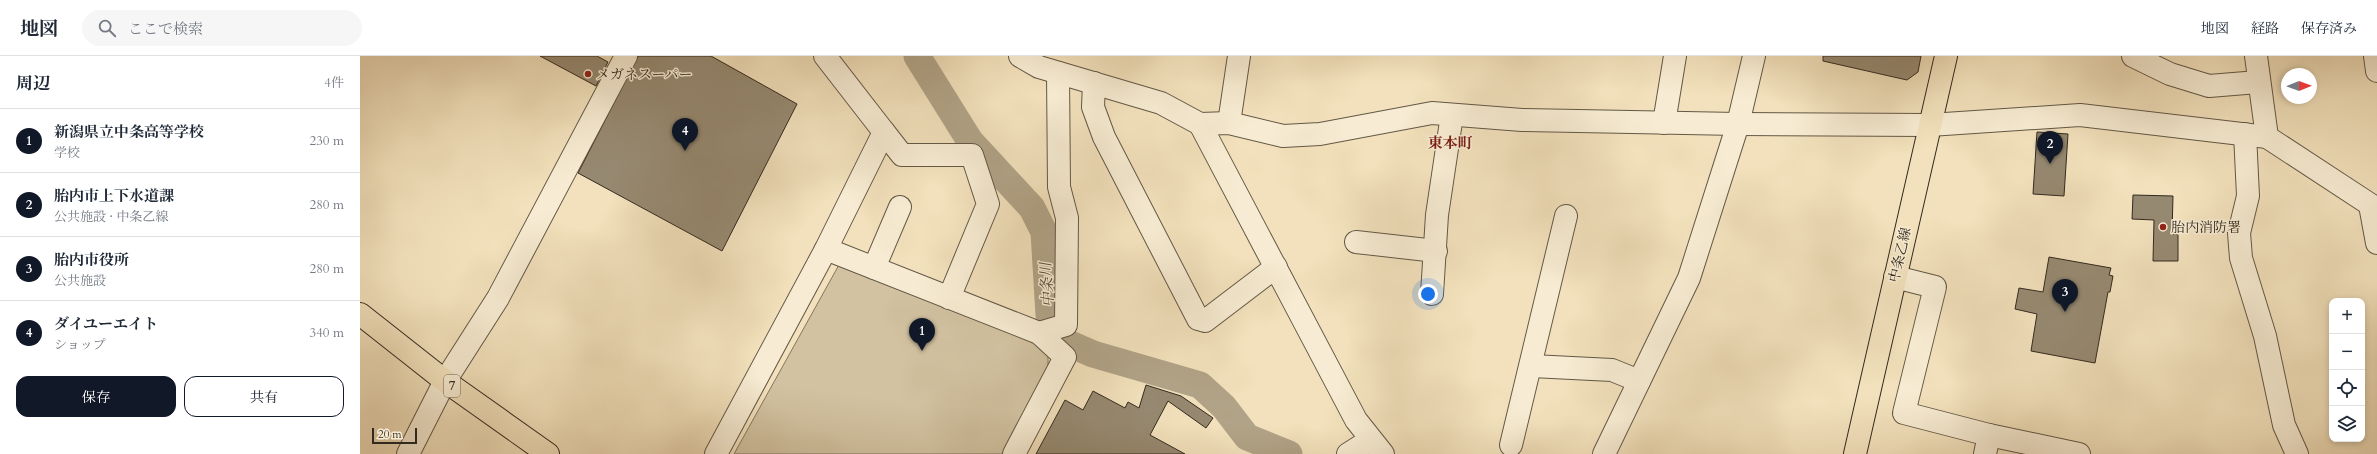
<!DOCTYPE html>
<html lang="ja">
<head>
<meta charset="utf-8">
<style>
  :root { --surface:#fff; --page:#f6f6f7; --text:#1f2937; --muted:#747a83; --line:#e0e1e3; --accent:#111827 }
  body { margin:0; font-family:Cardo,"Noto Serif JP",serif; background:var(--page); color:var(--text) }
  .controls { position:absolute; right:12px; bottom:12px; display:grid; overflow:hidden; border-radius:8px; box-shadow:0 2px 6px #0003 }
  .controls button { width:36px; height:36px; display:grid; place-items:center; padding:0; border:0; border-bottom:1px solid var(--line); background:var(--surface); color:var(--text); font:20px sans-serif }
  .compass { position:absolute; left:1921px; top:12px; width:36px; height:36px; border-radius:50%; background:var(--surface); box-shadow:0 2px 6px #0003; rotate:89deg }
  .scale { position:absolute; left:12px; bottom:10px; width:45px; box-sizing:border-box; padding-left:4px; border:2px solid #332a1f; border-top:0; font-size:11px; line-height:14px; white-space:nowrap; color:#332a1f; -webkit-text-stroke:3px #f7ecd3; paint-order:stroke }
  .you { position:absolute; left:1068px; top:238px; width:14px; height:14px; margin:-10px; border:3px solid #fff; border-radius:50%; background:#1a73e8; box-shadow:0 0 0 6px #1a73e833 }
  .badge { display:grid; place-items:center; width:26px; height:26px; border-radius:50%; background:var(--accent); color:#fff; font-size:13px; font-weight:700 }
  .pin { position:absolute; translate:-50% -33px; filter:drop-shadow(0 1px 2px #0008) }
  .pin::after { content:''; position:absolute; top:21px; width:14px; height:12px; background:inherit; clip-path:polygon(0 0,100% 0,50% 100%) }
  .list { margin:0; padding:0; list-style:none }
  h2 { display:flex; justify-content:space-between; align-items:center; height:52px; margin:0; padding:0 16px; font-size:17px }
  h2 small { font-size:13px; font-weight:400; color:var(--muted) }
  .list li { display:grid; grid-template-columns:26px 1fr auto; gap:12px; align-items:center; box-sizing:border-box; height:64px; padding:0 16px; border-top:1px solid var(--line) }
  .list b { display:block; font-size:15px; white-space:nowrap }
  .list p { margin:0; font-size:13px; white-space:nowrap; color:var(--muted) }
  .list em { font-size:13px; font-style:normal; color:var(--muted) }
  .actions { display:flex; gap:8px; padding:12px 16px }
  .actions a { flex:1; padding:9px 0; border:1px solid var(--accent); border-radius:12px; text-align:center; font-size:14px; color:var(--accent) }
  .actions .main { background:var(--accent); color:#fff }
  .icon { flex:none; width:22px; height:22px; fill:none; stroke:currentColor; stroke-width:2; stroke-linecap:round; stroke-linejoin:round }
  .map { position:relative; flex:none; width:2017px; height:398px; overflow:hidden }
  header { display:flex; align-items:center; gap:24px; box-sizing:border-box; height:56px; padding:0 20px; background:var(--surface); border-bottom:1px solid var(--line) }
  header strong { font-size:19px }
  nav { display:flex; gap:22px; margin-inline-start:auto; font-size:14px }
  .search { width:280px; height:36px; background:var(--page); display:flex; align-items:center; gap:10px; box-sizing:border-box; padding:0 14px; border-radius:22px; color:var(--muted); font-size:15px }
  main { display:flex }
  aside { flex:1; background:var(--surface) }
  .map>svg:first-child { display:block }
  .green { fill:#d2c2a1; stroke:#827660 }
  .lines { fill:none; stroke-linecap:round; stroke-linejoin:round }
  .river { stroke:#b1a387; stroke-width:27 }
  .building { fill:#968971; stroke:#332a1f }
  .minor-casing { stroke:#635846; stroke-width:24 }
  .major-casing { stroke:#332a1f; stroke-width:24 }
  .highway-casing { stroke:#332a1f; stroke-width:24 }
  .minor { stroke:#f7ecd3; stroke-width:22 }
  .major { stroke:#f2e1bc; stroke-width:22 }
  .highway { stroke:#f2e1bc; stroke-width:22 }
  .poi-dot { fill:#8f2418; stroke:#f7ecd3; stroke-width:1.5 }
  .labels { text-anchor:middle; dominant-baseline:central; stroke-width:3; stroke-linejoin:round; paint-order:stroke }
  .shield { fill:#f7ecd3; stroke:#6e6455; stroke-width:1 }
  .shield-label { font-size:13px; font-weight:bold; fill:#332a1f }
  .poi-label { font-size:14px; fill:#332a1f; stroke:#f7ecd3; text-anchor:start }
  .street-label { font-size:14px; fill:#332a1f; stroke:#f7ecd3 }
  .neighbourhood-label { font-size:15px; font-weight:bold; fill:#7a1f14; stroke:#f7ecd3 }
  .water-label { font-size:15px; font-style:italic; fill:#594e3e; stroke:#f7ecd3 }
</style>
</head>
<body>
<header>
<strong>地図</strong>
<div class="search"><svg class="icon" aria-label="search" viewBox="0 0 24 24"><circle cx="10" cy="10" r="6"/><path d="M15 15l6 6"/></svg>ここで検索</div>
<nav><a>地図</a><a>経路</a><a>保存済み</a></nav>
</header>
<main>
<aside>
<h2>周辺<small>4件</small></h2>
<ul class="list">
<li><span class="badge">1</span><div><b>新潟県立中条高等学校</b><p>学校</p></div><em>230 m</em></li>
<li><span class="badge">2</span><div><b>胎内市上下水道課</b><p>公共施設 · 中条乙線</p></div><em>280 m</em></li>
<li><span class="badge">3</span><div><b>胎内市役所</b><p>公共施設</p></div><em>280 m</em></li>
<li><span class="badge">4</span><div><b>ダイユーエイト</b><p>ショップ</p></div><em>340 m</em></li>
</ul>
<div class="actions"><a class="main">保存</a><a>共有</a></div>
</aside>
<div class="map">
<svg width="2017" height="398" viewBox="0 0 2017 398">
  <rect width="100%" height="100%" fill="#f2e1bc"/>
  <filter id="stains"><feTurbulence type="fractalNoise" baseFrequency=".005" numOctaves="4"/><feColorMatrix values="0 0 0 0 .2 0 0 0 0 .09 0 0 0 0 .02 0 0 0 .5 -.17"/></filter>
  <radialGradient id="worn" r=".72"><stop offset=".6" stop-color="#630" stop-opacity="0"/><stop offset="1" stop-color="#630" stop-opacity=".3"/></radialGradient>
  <polygon class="green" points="480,207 675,284 688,300 688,319 646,398 374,398"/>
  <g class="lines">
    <polyline class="river" points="557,0 610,85 672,152 684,176 689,259 703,285 733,298 840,329 864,351 887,381 929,398"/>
  </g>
  <g class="building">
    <polygon points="180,0 237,0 248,6 236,30"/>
    <polygon points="278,0 351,0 437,48 362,195 218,117"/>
    <polygon points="1463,0 1561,0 1558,16 1547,24 1463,5"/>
    <polygon points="1677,76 1708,78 1704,140 1673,138"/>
    <polygon points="1773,139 1813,140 1812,178 1818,178 1818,205 1793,205 1794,164 1772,163"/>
    <polygon points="1689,201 1751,212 1749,219 1753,220 1750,236 1748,236 1735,307 1671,295 1677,258 1655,253 1659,232 1683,236"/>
    <polygon points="786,329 821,340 853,362 846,372 808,345 790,379 825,398 676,398 705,344 723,354 733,335 765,352 768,346 779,352"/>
  </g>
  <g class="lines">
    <defs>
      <g id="minor">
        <polyline points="660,0 679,11 801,47 840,68 996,364 1023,398"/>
        <polyline points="1773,0 1810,18 1849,30 1898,26"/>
        <polyline points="1896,0 1907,81"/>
        <polyline points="2015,0 2017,15"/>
        <polyline points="734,27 733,51 744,81 838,263 845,265 916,211"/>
        <polyline points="869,67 879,0"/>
        <polyline points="1304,67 1315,0"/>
        <polyline points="840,68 869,67 923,80 960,78 1072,57 1162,64 1378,68 1570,69 1720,59 1907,81 2017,153"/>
        <polyline points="524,76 542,99 612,99 628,148 589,242"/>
        <polyline points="1885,78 1888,140 1879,177 1881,202 1905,280 1924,369 1937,398"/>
        <polyline points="2010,149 2017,187"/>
        <polyline points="996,186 1076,195"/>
        <polyline points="466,193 679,277 705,301 654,398"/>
        <polyline points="514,212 540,151"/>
        <polyline points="1535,221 1575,231 1544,357 1629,379"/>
        <polyline points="1072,238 1077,159 1092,59"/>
        <polyline points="679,277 706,269 707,162 699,131 698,17"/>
        <polyline points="1172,310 1252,314 1279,325"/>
        <polyline points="1151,389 1206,160"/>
        <polyline points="48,398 85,325 138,242 266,0"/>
        <polyline points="356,398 466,193 524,76 465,0"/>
        <polyline points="988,398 1010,384"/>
        <polyline points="1244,398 1329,222 1378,68 1394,0"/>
        <polyline points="1625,398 1629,379 1719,398"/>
      </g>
      <polyline id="major" points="1495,398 1586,0"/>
      <polyline id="highway" points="0,258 85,325 188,398"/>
    </defs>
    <use href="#minor" class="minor-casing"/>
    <use href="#major" class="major-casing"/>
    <use href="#highway" class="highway-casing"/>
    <use href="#minor" class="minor"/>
    <use href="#major" class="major"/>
    <use href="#highway" class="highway"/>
  </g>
  <g class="poi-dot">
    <circle cx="228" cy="18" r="4"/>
    <circle cx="1803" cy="171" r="4"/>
  </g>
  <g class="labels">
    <rect class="shield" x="84" y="319" width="16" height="22" rx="3"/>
    <g class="shield-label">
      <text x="92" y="330">7</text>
    </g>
    <g class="poi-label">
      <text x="236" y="18">メガネスーパー</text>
      <text x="1811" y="171">胎内消防署</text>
    </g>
    <g class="street-label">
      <text transform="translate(1540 199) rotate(-77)">中条乙線</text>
    </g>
    <g class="neighbourhood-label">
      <text x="1090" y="87">東本町</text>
    </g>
    <g class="water-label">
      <text transform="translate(687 229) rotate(-94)">中条川</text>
    </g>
  </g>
  <rect width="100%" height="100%" filter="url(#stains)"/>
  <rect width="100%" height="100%" fill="url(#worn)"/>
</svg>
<div class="controls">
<button>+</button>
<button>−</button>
<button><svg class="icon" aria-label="locate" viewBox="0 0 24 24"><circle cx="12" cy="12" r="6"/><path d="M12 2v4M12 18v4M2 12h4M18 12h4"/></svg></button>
<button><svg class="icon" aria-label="layers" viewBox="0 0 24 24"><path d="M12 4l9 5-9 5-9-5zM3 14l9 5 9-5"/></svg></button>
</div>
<svg class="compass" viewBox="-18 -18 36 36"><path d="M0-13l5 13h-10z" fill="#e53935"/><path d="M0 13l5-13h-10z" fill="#747a83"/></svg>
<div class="scale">20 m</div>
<div class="you"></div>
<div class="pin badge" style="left:562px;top:295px">1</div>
<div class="pin badge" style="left:1690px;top:108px">2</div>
<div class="pin badge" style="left:1705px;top:256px">3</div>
<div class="pin badge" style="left:325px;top:95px">4</div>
</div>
</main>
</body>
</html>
